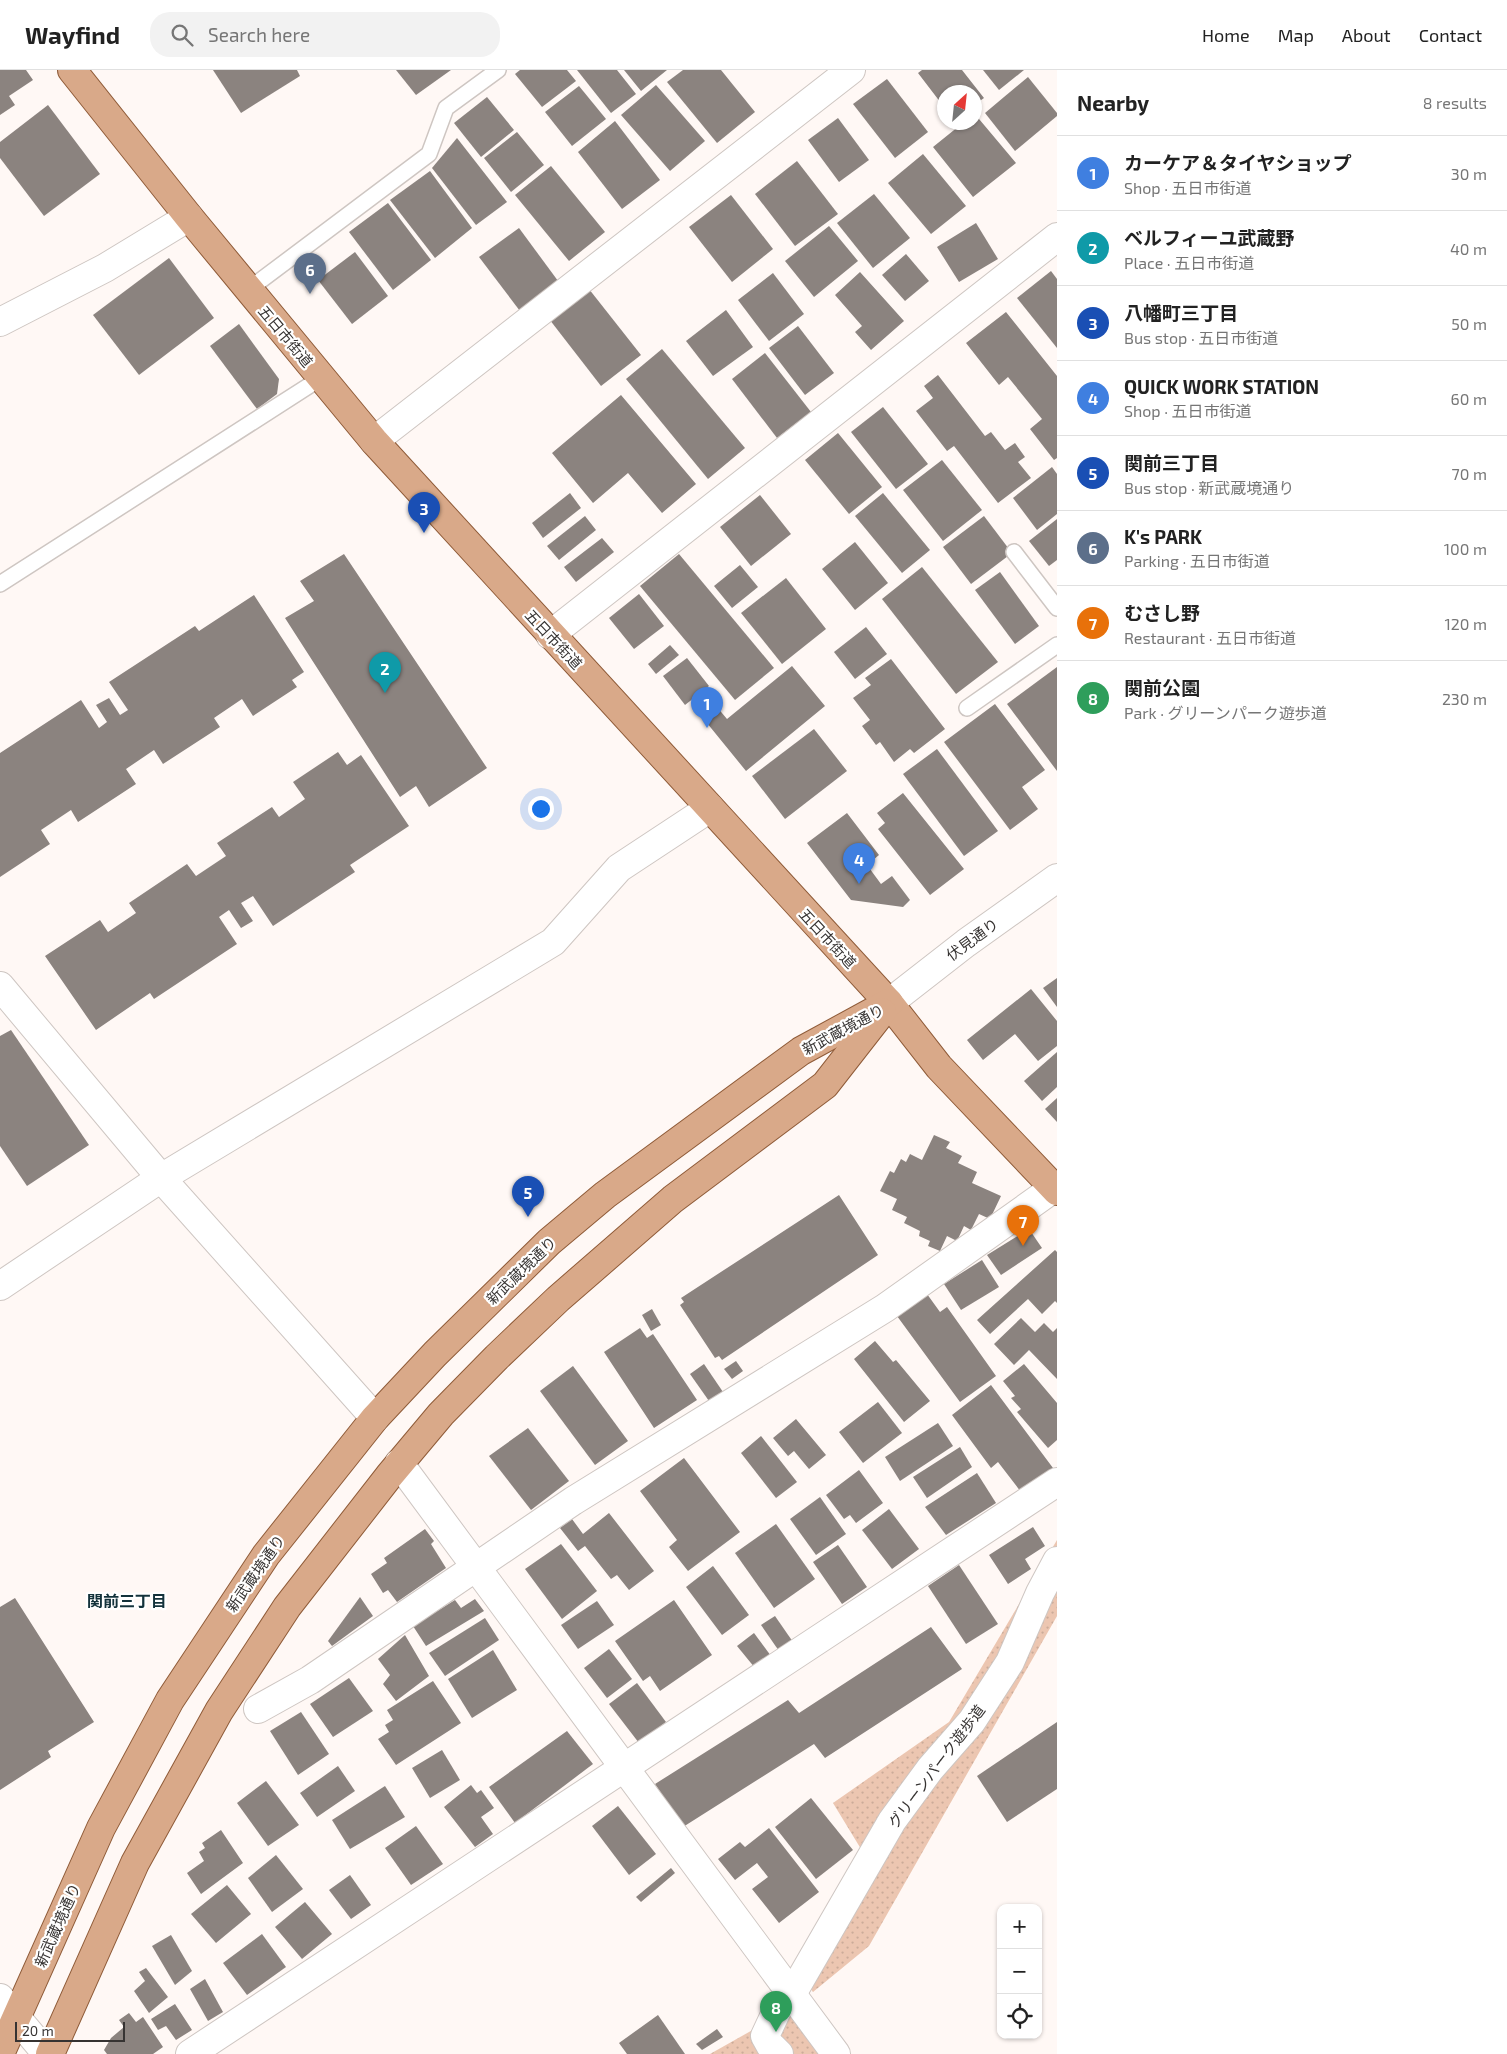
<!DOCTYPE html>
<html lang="en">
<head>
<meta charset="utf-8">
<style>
  :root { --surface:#fff; --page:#f2f2f2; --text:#222; --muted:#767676; --line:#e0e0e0; --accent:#428295 }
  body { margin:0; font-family:"Exo 2","Noto Sans JP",sans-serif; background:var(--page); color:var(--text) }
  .controls { position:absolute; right:15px; bottom:15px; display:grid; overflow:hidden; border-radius:10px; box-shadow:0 1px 4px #0004 }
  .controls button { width:45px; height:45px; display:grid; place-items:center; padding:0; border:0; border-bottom:1px solid var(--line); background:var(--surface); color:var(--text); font:25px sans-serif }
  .compass { position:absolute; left:937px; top:15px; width:45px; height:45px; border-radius:50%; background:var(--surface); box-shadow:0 1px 4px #0004; rotate:27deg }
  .scale { position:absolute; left:15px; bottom:12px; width:110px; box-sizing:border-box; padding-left:5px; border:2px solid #363332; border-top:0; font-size:14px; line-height:18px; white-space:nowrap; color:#363332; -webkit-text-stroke:4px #fff; paint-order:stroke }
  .you { position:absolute; left:540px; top:738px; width:18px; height:18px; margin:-12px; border:4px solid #fff; border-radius:50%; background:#1a73e8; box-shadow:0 0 0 8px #1a73e833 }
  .badge { display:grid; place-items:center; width:32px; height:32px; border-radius:50%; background:var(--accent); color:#fff; font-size:16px; font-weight:700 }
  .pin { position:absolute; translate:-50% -41px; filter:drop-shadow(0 1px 2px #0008) }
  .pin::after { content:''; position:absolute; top:26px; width:18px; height:15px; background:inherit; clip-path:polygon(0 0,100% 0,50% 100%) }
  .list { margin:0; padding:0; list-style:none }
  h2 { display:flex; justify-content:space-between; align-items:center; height:65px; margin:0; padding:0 20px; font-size:21px }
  h2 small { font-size:16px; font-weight:400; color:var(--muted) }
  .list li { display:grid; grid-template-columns:32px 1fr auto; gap:15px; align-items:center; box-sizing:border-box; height:75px; padding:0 20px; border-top:1px solid var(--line) }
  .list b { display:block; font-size:19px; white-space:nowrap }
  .list p { margin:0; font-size:16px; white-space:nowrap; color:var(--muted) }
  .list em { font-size:16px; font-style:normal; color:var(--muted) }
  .icon { flex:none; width:28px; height:28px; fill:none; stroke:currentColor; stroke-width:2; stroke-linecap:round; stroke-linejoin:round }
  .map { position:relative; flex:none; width:1057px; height:1984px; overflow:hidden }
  header { display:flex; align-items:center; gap:30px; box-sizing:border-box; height:70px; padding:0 25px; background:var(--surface); border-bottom:1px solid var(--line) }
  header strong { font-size:24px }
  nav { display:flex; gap:28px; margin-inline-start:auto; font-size:18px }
  .search { width:350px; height:45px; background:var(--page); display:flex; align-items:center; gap:12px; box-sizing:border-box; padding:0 18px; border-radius:20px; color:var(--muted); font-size:19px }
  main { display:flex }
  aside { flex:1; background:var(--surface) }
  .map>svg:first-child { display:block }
  .green { fill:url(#green-dots) }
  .building { fill:#8b837f }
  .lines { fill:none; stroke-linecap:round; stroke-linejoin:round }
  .lane-casing { stroke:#cec6c2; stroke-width:18 }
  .street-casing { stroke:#cec6c2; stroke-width:30 }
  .secondary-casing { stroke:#cec6c2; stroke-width:30 }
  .primary-casing { stroke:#8f5b38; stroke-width:30 }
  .lane { stroke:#fff; stroke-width:15 }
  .street { stroke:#fff; stroke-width:28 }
  .secondary { stroke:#fff; stroke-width:28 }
  .primary { stroke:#d9a989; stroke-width:28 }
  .labels { text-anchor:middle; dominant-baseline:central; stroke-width:4.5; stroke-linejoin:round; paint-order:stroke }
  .street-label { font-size:15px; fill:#363332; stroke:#fff }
  .neighbourhood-label { font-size:16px; font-weight:bold; fill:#13323b; stroke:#fff }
</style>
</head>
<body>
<header>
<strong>Wayfind</strong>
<div class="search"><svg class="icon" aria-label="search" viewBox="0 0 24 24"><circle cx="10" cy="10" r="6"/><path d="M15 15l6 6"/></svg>Search here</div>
<nav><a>Home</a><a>Map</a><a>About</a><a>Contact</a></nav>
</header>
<main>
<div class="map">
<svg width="1057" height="1984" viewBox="0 0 1057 1984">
  <defs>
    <pattern id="green-dots" width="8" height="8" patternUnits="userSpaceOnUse" patternTransform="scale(1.25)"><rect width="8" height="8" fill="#ecc6b1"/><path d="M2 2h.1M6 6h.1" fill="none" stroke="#cbab99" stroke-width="1.8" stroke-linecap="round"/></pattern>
  </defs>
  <rect width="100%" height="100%" fill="#fff8f5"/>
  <g class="green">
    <polygon points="1057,1470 1057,1546 869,1876 813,1922 794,1896 861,1779 833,1733 949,1652"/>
    <polygon points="788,1940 819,1984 710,1984"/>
  </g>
  <g class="building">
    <polygon points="0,0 26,0 33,10 9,26 15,35 0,45"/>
    <polygon points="213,0 297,0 300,6 241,43"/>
    <polygon points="396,0 451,0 416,25"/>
    <polygon points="520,0 567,0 576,11 542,37 515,4"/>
    <polygon points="577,0 617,0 636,24 611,43"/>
    <polygon points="624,0 667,0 641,21"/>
    <polygon points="683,0 721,0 755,42 717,73 667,12"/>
    <polygon points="922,0 962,0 984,28 974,35 974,22 944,22 944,37 918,3"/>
    <polygon points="983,0 1024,0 999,20"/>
    <polygon points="1028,7 1057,43 1057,46 1015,81 985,43"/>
    <polygon points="887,9 928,62 895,88 853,34"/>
    <polygon points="656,15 705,71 670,101 621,45"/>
    <polygon points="579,16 606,49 572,76 545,42"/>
    <polygon points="487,27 514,60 481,87 454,53"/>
    <polygon points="48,35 100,104 44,146 0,88 0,72"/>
    <polygon points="974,43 1016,93 973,127 933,77 964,52 974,52"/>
    <polygon points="838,48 869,90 839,112 808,70"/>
    <polygon points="615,51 660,110 622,139 578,82"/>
    <polygon points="517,62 544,95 511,122 484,88"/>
    <polygon points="457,68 507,132 476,155 432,98"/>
    <polygon points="923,84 966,136 931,164 888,113"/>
    <polygon points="797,91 838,144 795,176 755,124"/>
    <polygon points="551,96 605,162 569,191 515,125"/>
    <polygon points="430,101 472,158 435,188 390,130"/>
    <polygon points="874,124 910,168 873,198 837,153"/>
    <polygon points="731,125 773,179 732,212 689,157"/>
    <polygon points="388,133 431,190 393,220 349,162"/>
    <polygon points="976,153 998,189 959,212 937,177"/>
    <polygon points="829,156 858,191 814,227 785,191"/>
    <polygon points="519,158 561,215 523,245 479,187"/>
    <polygon points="355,182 388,226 352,254 318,210"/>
    <polygon points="906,184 929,211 905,231 882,205"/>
    <polygon points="169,188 214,248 139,305 93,245"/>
    <polygon points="1051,201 1057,209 1057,278 1017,228"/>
    <polygon points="860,202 904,251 871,280 855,262 862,256 835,225"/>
    <polygon points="773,203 804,244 769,271 738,230"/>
    <polygon points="585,214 641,285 601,316 546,245"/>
    <polygon points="726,240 753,277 713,306 686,271"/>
    <polygon points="1006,242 1057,306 1057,388 1054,390 1030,359 1042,349 1008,307 999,315 966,273"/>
    <polygon points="239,254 279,309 277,324 257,339 210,276"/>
    <polygon points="798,256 834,303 805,325 769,278"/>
    <polygon points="662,279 745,378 708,409 626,309"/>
    <polygon points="765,283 811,342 777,368 732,309"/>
    <polygon points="938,305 985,366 991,362 1005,380 1015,373 1025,387 1018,392 1031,408 998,433 954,376 947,381 916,341 933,328 924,316"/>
    <polygon points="621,325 696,414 662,443 628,403 593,433 552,383"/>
    <polygon points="883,337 928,394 896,419 851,362"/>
    <polygon points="838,363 882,417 849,444 805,390"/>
    <polygon points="942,390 982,440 943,471 903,420"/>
    <polygon points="1052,397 1057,404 1057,444 1037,460 1013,428"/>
    <polygon points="570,423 581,438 543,468 532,453"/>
    <polygon points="883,423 930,480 902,503 855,446"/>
    <polygon points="760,425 791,464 751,496 720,457"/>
    <polygon points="585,446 596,460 559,490 547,476"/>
    <polygon points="984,446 1012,483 971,514 943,477"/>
    <polygon points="1057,449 1057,490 1049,496 1029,471"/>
    <polygon points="602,468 614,482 576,512 564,497"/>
    <polygon points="855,472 888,513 855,540 822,499"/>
    <polygon points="344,484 487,698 429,737 416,716 400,727 285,548 314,531 300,511"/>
    <polygon points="679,484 774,598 735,630 640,516"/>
    <polygon points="740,495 758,517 732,538 714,516"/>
    <polygon points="922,497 998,592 956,624 882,529"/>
    <polygon points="1000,502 1039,556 1015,574 975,520"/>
    <polygon points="786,508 826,559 782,594 741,543"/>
    <polygon points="639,524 664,556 634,579 609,548"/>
    <polygon points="254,525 304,602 292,610 297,617 253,646 242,629 214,648 220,657 163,694 154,680 126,699 136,714 78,752 71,740 41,760 50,774 0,807 0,683 81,630 99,658 107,652 96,635 109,628 120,645 128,640 109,612 195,556 199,561"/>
    <polygon points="866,557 887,584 855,609 834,582"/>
    <polygon points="670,575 679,585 656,604 648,594"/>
    <polygon points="687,588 709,616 685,635 663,606"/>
    <polygon points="891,589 945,659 914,683 910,679 894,692 880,672 876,675 862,656 870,650 853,628 871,615 865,608"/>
    <polygon points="792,596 825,636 746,701 698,642 711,630 727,649"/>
    <polygon points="1057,597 1057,701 1007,634"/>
    <polygon points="995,634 1045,700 1022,717 1038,739 1010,760 944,672"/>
    <polygon points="814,659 847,701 785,749 752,706"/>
    <polygon points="937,679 998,761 964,786 903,704"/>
    <polygon points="338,682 347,695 361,685 409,756 350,795 355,802 273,856 253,826 241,833 253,851 241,858 229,840 219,847 237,874 154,929 150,923 96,960 45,886 100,850 108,862 136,843 129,833 187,794 196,806 226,786 217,773 272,737 279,747 305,729 293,712"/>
    <polygon points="903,723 964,799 930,825 878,759 885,753 877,743"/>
    <polygon points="847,743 879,785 867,795 881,814 892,806 910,830 903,837 851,830 807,773"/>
    <polygon points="1057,908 1057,937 1043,918"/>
    <polygon points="1031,919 1057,951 1057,976 1038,991 1015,964 983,990 967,970"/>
    <polygon points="11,960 89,1075 27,1116 0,1076 0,966"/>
    <polygon points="1057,982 1057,1017 1042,1031 1024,1011"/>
    <polygon points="1057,1028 1057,1052 1045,1039"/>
    <polygon points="934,1065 950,1072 946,1078 962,1086 958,1093 977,1102 972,1113 1001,1126 990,1149 979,1144 971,1160 964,1156 957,1171 947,1166 940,1181 928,1176 930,1171 919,1166 920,1161 904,1153 907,1147 892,1140 897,1129 880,1121 890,1101 894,1103 901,1089 906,1092 910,1084 922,1090"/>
    <polygon points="839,1125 878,1185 722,1290 719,1286 715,1288 680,1235 684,1232 681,1228"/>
    <polygon points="1029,1159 1042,1178 1001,1205 987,1185"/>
    <polygon points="1055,1180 1057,1182 1057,1233 1055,1231 1042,1244 1028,1229 990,1264 977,1250"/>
    <polygon points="982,1190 999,1217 961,1240 944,1214"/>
    <polygon points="927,1224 940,1242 947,1237 996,1306 960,1332 897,1246"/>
    <polygon points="652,1239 661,1255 651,1261 642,1245"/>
    <polygon points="1021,1248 1035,1262 1044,1253 1053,1262 1057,1258 1057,1309 1029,1280 1014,1295 994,1274"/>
    <polygon points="640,1258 647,1268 653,1264 697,1330 654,1358 604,1282"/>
    <polygon points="875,1271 893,1292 896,1290 930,1331 904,1352 854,1289"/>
    <polygon points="736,1291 743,1301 732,1309 724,1299"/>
    <polygon points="704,1294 723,1322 709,1331 690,1304"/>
    <polygon points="1024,1294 1057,1333 1057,1370 1048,1378 1017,1342 1021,1339 1011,1328 1015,1326 1003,1311"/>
    <polygon points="573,1296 628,1371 595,1395 540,1321"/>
    <polygon points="991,1315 1053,1398 1021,1422 998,1392 991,1398 952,1345"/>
    <polygon points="878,1332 902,1363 863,1393 839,1362"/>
    <polygon points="796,1349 826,1385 809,1399 794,1381 788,1386 773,1368"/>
    <polygon points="938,1353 953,1376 900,1411 885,1387"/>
    <polygon points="528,1358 569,1411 531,1440 489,1386"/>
    <polygon points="761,1366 797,1412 776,1428 741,1383"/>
    <polygon points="960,1377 972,1397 927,1428 913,1407"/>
    <polygon points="684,1388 740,1462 688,1501 669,1477 677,1470 640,1421"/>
    <polygon points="859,1400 883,1433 856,1453 850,1445 844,1449 826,1425"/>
    <polygon points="977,1403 996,1433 946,1465 925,1437"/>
    <polygon points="820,1427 846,1464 816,1485 790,1449"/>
    <polygon points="889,1439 919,1479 892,1499 862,1460"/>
    <polygon points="609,1443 654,1501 629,1520 617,1505 611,1509 585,1476 578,1481 560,1458 572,1449 583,1464"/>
    <polygon points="776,1454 815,1509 774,1538 735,1483"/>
    <polygon points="1033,1457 1045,1476 1025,1489 1031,1499 1008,1514 989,1485"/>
    <polygon points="425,1459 434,1471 431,1474 446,1498 397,1532 388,1520 383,1523 371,1504 387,1493 384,1488"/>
    <polygon points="561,1474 597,1521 562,1549 525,1499"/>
    <polygon points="838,1475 867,1517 842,1534 813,1492"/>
    <polygon points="959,1495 998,1554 966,1574 928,1516"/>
    <polygon points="713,1496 749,1545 722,1565 686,1517"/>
    <polygon points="360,1527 373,1546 332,1576 328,1571"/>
    <polygon points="15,1528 94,1652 48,1681 51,1687 0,1720 0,1537"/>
    <polygon points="475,1529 484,1541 426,1576 413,1556 455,1530 461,1538"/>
    <polygon points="674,1530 712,1585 660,1621 650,1606 643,1611 615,1571"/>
    <polygon points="597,1531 614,1555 578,1579 561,1555"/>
    <polygon points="775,1546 793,1572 779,1581 761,1555"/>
    <polygon points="485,1548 499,1570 445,1606 429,1583"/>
    <polygon points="931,1557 962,1599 825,1688 814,1674 683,1757 655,1714 788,1630 799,1643"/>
    <polygon points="754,1563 771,1586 755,1598 737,1576"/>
    <polygon points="405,1565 429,1606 396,1631 383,1614 390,1605 378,1589"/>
    <polygon points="609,1579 632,1609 607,1628 584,1598"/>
    <polygon points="493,1580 517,1620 472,1648 448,1609"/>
    <polygon points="349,1608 373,1641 333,1667 310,1634"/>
    <polygon points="433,1611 461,1653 396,1695 378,1669 389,1662 385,1655 393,1650 387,1640"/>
    <polygon points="637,1613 666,1652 639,1673 609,1634"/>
    <polygon points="301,1642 329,1684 298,1705 270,1661"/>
    <polygon points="1057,1652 1057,1719 1007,1752 977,1706"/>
    <polygon points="567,1661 593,1694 515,1753 489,1717"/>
    <polygon points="442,1680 460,1710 430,1728 412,1698"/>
    <polygon points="338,1696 355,1721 317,1747 300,1723"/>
    <polygon points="266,1711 299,1755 268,1776 237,1733"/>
    <polygon points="471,1715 477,1723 481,1720 494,1738 481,1747 493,1764 475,1777 444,1737"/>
    <polygon points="385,1716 405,1747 350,1779 332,1750"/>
    <polygon points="811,1728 853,1780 816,1809 775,1757"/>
    <polygon points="618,1736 656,1784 629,1805 592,1756"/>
    <polygon points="416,1756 443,1794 411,1815 385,1778"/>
    <polygon points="769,1758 819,1822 779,1853 752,1819 768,1807 757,1793 735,1810 718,1789 740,1772 745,1777"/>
    <polygon points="221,1760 243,1793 201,1824 187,1803 204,1791 199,1782 205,1778 202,1773"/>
    <polygon points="276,1785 303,1819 272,1842 248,1808"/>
    <polygon points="671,1798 675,1803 641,1832 636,1827"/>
    <polygon points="350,1805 371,1835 351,1849 329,1820"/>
    <polygon points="227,1815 251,1844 216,1873 191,1844"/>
    <polygon points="305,1832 332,1864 302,1889 275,1857"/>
    <polygon points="262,1864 286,1897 247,1925 223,1893"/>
    <polygon points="171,1865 192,1901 175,1915 152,1876"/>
    <polygon points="146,1898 168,1927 149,1943 134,1921 145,1911 139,1902"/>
    <polygon points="205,1909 223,1942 208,1951 190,1919"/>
    <polygon points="175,1934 192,1960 176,1970 166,1956 158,1960 151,1949"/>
    <polygon points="129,1943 136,1952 143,1947 163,1977 153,1984 107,1984 104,1980 111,1968 124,1957 119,1950"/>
    <polygon points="658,1945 685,1984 627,1984 619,1973"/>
    <polygon points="717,1959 723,1967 702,1980 696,1974"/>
  </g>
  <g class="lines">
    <defs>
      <g id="lane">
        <polyline points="248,220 429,84 446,38 498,0"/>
        <polyline points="1014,482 1057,538"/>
        <polyline points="0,514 321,308"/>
        <polyline points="967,638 1057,575"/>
      </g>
      <g id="street">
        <polyline points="0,252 105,198 189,147"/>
        <polyline points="374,371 851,0"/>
        <polyline points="550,565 1057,167"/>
        <polyline points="0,916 161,1108 375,1348"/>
        <polyline points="0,1216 161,1108 553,872 619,798 710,738"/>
        <polyline points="399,1393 836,1984"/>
        <polyline points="258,1639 310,1610 573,1431 885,1238 1054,1118"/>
        <polyline points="0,1928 47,1984"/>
        <polyline points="190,1984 1057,1412"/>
        <polyline points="779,1984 770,1975 765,1966 779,1936 792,1924 892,1751 930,1699 972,1651 1010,1592 1040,1523 1057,1491"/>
      </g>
      <polyline id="secondary" points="889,933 966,873 1057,808"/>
      <g id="primary">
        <polyline points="72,0 189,147 374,371 889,933 939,997 1057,1121"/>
        <polyline points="0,1984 101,1758 170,1630 266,1485 375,1348 435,1284 549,1172 605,1125 801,981 889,933"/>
        <polyline points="50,1984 135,1793 219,1641 287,1537 389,1406 441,1344 497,1287 558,1229 673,1129 825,1015 882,942"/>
      </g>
    </defs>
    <use href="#lane" class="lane-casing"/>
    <use href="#street" class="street-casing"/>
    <use href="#secondary" class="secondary-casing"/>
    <use href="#primary" class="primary-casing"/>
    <use href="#lane" class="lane"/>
    <use href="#street" class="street"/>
    <use href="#secondary" class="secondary"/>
    <use href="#primary" class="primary"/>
  </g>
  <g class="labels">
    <g class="street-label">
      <text transform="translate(286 266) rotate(50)">五日市街道</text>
      <text transform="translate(554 569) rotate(47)">五日市街道</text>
      <text transform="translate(828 868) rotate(47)">五日市街道</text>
      <text transform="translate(972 869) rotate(-36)">伏見通り</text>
      <text transform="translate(843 959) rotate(-28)">新武蔵境通り</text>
      <text transform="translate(521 1200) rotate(-44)">新武蔵境通り</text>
      <text transform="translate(255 1503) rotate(-55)">新武蔵境通り</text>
      <text transform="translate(936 1696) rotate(-53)">グリーンパーク遊歩道</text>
      <text transform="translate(57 1855) rotate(-66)">新武蔵境通り</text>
    </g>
    <g class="neighbourhood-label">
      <text x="127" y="1530">関前三丁目</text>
    </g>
  </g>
</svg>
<div class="controls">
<button>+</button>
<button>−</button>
<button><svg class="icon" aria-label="locate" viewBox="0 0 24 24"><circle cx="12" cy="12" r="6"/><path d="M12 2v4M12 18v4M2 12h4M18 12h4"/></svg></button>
</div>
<svg class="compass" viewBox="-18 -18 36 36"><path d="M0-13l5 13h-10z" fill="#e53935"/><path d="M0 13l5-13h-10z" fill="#767676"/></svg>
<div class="scale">20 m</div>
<div class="you"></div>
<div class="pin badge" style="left:707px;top:658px;background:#3f7fe0">1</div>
<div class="pin badge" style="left:385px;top:623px;background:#0f9aa8">2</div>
<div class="pin badge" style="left:424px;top:463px;background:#1a4fb4">3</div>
<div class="pin badge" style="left:859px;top:814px;background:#3f7fe0">4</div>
<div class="pin badge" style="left:528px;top:1147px;background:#1a4fb4">5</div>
<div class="pin badge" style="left:310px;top:224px;background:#5c6f8a">6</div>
<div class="pin badge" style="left:1023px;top:1176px;background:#e8710a">7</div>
<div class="pin badge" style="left:776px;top:1962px;background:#2e9e5b">8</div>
</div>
<aside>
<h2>Nearby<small>8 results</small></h2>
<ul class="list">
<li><span class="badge" style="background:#3f7fe0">1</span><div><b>カーケア＆タイヤショップ</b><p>Shop · 五日市街道</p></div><em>30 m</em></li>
<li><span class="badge" style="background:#0f9aa8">2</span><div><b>ベルフィーユ武蔵野</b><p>Place · 五日市街道</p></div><em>40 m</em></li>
<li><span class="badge" style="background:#1a4fb4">3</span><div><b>八幡町三丁目</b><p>Bus stop · 五日市街道</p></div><em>50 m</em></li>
<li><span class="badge" style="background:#3f7fe0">4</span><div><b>QUICK WORK STATION</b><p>Shop · 五日市街道</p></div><em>60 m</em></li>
<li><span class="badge" style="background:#1a4fb4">5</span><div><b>関前三丁目</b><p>Bus stop · 新武蔵境通り</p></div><em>70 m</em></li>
<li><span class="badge" style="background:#5c6f8a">6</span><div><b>K's PARK</b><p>Parking · 五日市街道</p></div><em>100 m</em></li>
<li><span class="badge" style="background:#e8710a">7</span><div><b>むさし野</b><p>Restaurant · 五日市街道</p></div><em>120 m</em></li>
<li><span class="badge" style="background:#2e9e5b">8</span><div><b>関前公園</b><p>Park · グリーンパーク遊歩道</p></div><em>230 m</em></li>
</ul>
</aside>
</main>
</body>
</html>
